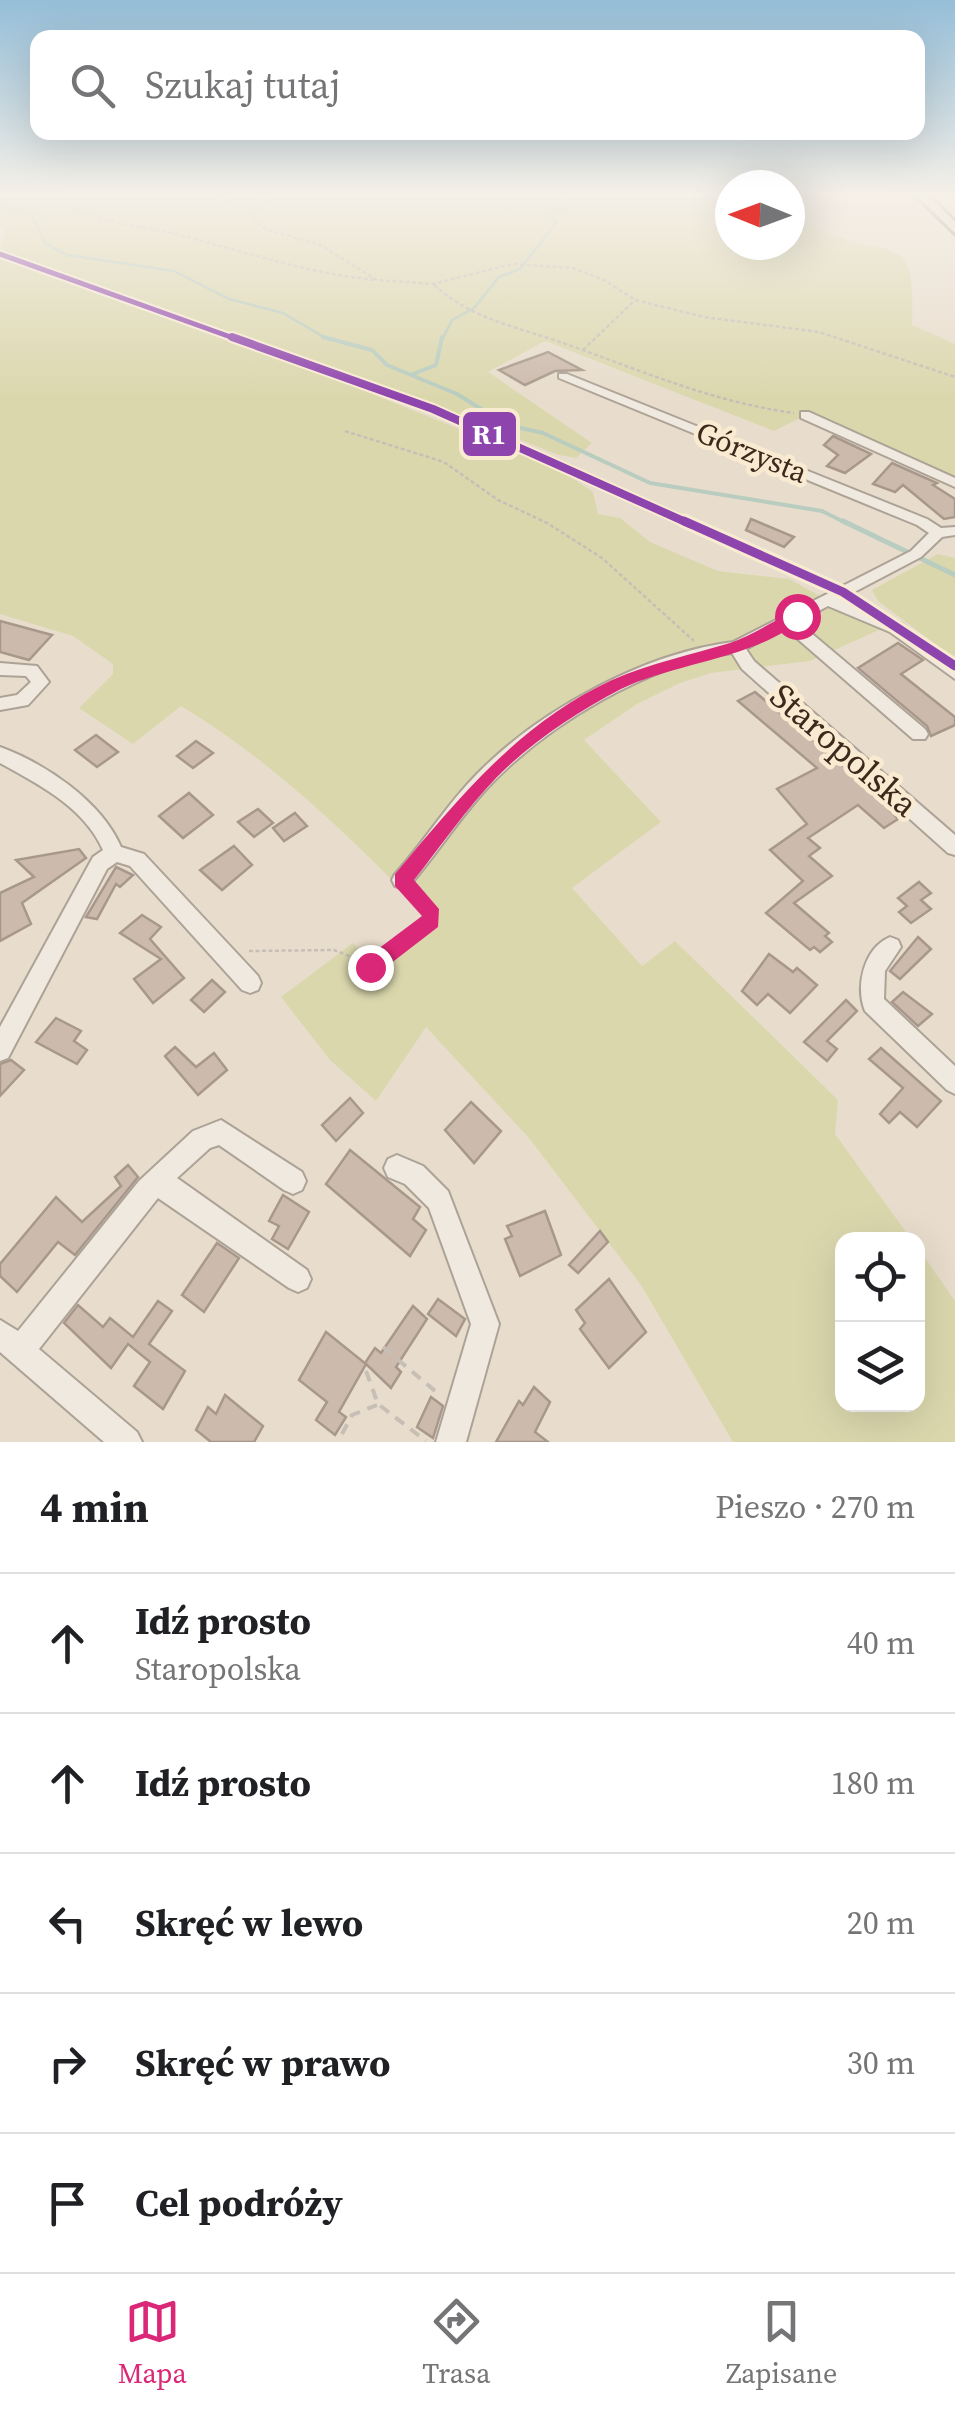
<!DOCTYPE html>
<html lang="pl">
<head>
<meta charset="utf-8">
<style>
  :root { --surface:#fff; --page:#f2f2f2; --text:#202124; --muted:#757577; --line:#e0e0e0; --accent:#db2777 }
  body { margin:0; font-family:"Source Serif 4",serif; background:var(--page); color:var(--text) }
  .controls { position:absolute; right:30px; bottom:30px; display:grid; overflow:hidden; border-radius:20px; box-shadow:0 10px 40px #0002 }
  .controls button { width:90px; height:90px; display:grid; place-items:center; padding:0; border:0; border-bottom:2px solid var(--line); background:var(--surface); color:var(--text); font:50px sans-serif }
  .compass { position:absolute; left:715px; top:170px; width:90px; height:90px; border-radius:50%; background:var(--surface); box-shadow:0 10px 40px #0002; rotate:271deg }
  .stop { position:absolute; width:30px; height:30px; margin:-22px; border:8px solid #db2777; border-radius:50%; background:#fff }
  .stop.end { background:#db2777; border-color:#fff; box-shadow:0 2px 10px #0008 }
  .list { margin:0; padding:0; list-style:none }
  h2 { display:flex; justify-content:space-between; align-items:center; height:130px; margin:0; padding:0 40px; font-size:42px }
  h2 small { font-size:32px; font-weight:400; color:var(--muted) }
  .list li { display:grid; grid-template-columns:65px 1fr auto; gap:30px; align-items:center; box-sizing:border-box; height:140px; padding:0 40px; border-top:2px solid var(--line) }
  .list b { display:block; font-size:38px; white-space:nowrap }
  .list p { margin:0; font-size:32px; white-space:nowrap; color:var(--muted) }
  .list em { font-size:32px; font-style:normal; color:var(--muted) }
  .icon { flex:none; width:55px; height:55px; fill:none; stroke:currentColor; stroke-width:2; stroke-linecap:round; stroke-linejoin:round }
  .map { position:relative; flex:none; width:955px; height:1442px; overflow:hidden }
  .search { position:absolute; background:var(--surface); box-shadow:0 10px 40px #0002; left:30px; right:30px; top:30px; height:110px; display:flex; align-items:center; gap:25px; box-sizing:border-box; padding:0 35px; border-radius:20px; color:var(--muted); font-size:38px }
  .sheet { height:830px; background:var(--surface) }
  nav { display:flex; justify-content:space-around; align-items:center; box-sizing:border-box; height:140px; border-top:2px solid var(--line); background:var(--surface); font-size:28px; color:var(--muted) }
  nav a { display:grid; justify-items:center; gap:5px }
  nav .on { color:var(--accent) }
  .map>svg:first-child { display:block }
  .green { fill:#dbd7ad }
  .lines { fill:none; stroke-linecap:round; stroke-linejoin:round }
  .stream-far2 { stroke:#b8ccbf; stroke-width:2.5 }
  .stream-far1 { stroke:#b8ccbf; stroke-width:4 }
  .stream { stroke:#b8ccbf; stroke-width:5 }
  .building { fill:#ccbaad; stroke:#a8988b; stroke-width:2.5 }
  .minor-casing { stroke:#ada296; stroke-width:4 }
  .major-casing { stroke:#92887c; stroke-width:6 }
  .path-far1 { stroke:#c7bfb6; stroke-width:2.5; stroke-dasharray:4 2.5; stroke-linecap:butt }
  .path { stroke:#c7bfb6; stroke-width:4; stroke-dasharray:11 8; stroke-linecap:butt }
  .minor { fill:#efe9df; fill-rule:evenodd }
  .major { fill:#e7decf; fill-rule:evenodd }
  .rail-1-far2-casing { stroke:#f9ebd2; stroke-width:9 }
  .rail-1-far1-casing { stroke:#f9ebd2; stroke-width:12 }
  .rail-1-casing { stroke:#f9ebd2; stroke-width:15 }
  .rail-1-far2 { stroke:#8e44ad; stroke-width:5 }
  .rail-1-far1 { stroke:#8e44ad; stroke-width:8 }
  .rail-1 { stroke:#8e44ad; stroke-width:9 }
  .route { fill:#db2777 }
  .labels { text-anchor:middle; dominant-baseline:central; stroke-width:9; stroke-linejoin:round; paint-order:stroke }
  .far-street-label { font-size:30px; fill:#3d291c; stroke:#f9ebd2 }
  .street-label { font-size:35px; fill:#3d291c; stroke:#f9ebd2 }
  .line-badge { stroke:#f9ebd2; stroke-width:4 }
  .badge-label { font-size:28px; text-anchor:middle; font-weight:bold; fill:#fff }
</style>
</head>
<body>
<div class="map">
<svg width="955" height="1442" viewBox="0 0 955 1442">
  <rect width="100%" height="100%" fill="#e8ddcc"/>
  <g class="green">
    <path d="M0,195H730V245H790V202C800,212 813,229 826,233C895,259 916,231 912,325L955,344V481L808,414L774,431L545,341L488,372L592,443L576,458L559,455L355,376L0,252L5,233L0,227Z"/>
    <path d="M0,259L342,382L559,469L593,492L598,514L620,518L650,542L718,571L789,579L881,629L810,661L711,673L680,683L637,704L584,740L661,822L572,888L642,966L675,941L838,1100L835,1134L911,1239L842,1240V1404H918V1248L955,1301V1442H733L641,1285L529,1138L426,1027L376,1101L330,1060L281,997L353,943L374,964L428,917C354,840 273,761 181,706L133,744L79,708L113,674V664L73,636L0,614Z"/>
    <polygon points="938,554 955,558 955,659 878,601 872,590"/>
  </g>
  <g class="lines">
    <g class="stream-far2">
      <polyline points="0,205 31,214 46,244 67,255 174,271 229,299 283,313 329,340"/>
      <polyline points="442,340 452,320 474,308 499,277 520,269 556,223 552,213 564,205 562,195"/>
    </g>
    <g class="stream-far1">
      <polyline points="323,337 372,350 387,365 457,394 507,425 543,433 650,483 822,511 848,524"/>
      <polyline points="413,374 436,365 442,337"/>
    </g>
    <polyline class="stream" points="843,521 955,575"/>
  </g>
  <g class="building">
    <polygon points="548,352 582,370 555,371 525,385 499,370"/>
    <polygon points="833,436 871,454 845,473 827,466 838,455 824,445"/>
    <polygon points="892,463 937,483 933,485 955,499 955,517 944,519 903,485 895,492 873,484"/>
    <polygon points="751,519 794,537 784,547 746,530"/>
    <polygon points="0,621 52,635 29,660 0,652"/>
    <polygon points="898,643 923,660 901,674 955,717 955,725 931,736 927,726 858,668"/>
    <polygon points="755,692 863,782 898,819 884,828 858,805 808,838 820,848 809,856 832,876 794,903 829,933 825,936 832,942 820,952 814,947 810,950 766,913 803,881 770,850 807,824 777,789 817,768 738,701"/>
    <polygon points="96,735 118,752 97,767 75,750"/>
    <polygon points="196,741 213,753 193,768 177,756"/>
    <polygon points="189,793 213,815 183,838 159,816"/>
    <polygon points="258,809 273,823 254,837 238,822"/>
    <polygon points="295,813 307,826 284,841 273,828"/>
    <polygon points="234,846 252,865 222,890 200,870"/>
    <polygon points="79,849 86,858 22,903 31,924 0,941 0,893 34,877 16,860"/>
    <polygon points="116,867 133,875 120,887 116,884 97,919 86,917"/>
    <polygon points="919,882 931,893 921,900 931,909 911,923 899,912 907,906 898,898"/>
    <polygon points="142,915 161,927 150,939 184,978 153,1003 134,979 161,959 120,933"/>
    <polygon points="918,937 931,949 900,979 890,971"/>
    <polygon points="769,954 793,972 797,968 817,985 790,1013 768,994 757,1005 742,991"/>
    <polygon points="212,980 225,992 204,1012 191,1000"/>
    <polygon points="903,992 932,1014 918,1026 892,1002"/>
    <polygon points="846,1000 857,1011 827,1041 837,1049 827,1061 804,1042"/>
    <polygon points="56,1018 81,1031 74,1041 87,1050 77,1064 36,1042"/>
    <polygon points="175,1047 196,1067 214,1053 227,1070 198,1095 165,1056"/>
    <polygon points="881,1048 941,1101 917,1127 900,1112 889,1123 880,1114 903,1088 869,1059"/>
    <polygon points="11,1060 24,1070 0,1096 0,1064"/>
    <polygon points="350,1098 363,1113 336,1141 322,1125"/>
    <polygon points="471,1102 501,1131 474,1163 445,1130"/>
    <polygon points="350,1150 420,1207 413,1219 426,1230 410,1256 326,1184"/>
    <polygon points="128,1165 138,1177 75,1255 58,1242 17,1292 0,1276 0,1264 56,1197 82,1222 121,1186 115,1177"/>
    <polygon points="283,1195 309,1212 288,1249 272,1239 279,1226 269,1221"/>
    <polygon points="545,1211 561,1255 520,1276 505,1239 512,1236 507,1226"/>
    <polygon points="600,1231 608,1242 578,1273 569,1265"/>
    <polygon points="217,1243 239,1258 204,1312 182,1295"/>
    <polygon points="609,1279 646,1332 609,1368 580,1329 585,1323 576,1310"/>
    <polygon points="438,1299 465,1319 456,1336 428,1314"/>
    <polygon points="158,1301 172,1311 149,1344 185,1371 163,1409 134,1386 150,1362 128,1344 111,1368 64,1323 78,1305 103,1327 110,1318 133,1337"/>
    <polygon points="413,1306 427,1319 396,1367 401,1372 391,1388 365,1363 375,1348 381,1353"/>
    <polygon points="326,1332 366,1364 339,1412 346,1417 335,1435 316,1420 327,1402 299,1380"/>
    <polygon points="534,1387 550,1402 535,1432 548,1442 496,1442 519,1401 523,1405"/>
    <polygon points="225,1395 263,1426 254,1442 211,1442 196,1430 208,1407 216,1414"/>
    <polygon points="431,1397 443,1406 433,1438 417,1427"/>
  </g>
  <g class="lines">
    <defs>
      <g id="minor">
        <path d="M559,374H567L927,519L941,528L955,527V535L942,537L921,557L841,599L902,624L955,664V679L890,632L828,606L798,622L925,729L928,734L925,739H913L785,628L746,649L754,661L955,835V855L948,853L742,669L732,653C649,664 549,724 491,784C461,815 438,853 409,886L402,889L395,886L392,880L395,874C424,842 447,804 478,773C540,710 644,653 733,642L911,551L929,533L917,525L559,378Z"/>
        <polygon points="801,412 809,412 955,478 955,487 801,418"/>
        <polygon points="0,663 37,666 49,682 28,705 0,710 0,698 17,695 31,682 26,676 0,675"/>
        <path d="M0,747C46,764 101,801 121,847L144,854L258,976L261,983L258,990L250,993L242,990L130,866L117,862L107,869L8,1058L0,1061V1027L93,857L103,850C84,807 38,784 0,763Z"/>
        <path d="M890,937L898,940L901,947L885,971L884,999L955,1066V1094L947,1090L865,1011C855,986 864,948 890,937Z"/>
        <polygon points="221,1120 302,1172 306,1181 302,1190 293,1194 284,1190 219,1145 210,1148 177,1178 307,1270 311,1279 307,1288 298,1292 289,1288 158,1198 39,1349 137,1432 142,1442 104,1442 0,1352 0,1320 18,1331 139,1181 193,1131"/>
        <polygon points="397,1155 423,1166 448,1191 499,1324 466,1442 436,1442 471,1324 429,1208 405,1184 388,1177 384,1168 388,1159"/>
      </g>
      <polygon id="major" points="916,195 928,195 955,222 955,233"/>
    </defs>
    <use href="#minor" class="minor-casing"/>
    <use href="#major" class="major-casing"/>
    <g class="path-far1">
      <polyline points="207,195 253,208"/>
      <polyline points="271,195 254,209 252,219 265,229 320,245 377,280 433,284 512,264 573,268 604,280 635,300 704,317 819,332 955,377"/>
      <path d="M74,208C105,224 138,225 171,233C240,250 305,273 376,280"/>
      <path d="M434,285C473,320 518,327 566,344C642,371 713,402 794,413"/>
      <polyline points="583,350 635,300"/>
      <polyline points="345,431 444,462 498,500 547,523 602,558 694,641"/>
      <polyline points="249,951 334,950 376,967 432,920 412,895"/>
    </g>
    <g class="path">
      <polyline points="383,1347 441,1396"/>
      <polyline points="366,1371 378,1404 426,1441"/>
      <polyline points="342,1434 352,1415 377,1405"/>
    </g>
    <use href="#minor" class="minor"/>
    <use href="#major" class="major"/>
    <defs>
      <polyline id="rail-1-far2" points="0,254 239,340"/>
      <polyline id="rail-1-far1" points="232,337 433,409 690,524"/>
      <polyline id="rail-1" points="684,521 843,592 955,666"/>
    </defs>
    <use href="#rail-1-far2" class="rail-1-far2-casing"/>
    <use href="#rail-1-far1" class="rail-1-far1-casing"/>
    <use href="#rail-1" class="rail-1-casing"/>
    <use href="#rail-1-far2" class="rail-1-far2"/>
    <use href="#rail-1-far1" class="rail-1-far1"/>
    <use href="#rail-1" class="rail-1"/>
  </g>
  <linearGradient id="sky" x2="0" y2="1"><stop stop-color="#95bed8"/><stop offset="0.49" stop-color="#f5f0e8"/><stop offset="1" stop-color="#f5f0e8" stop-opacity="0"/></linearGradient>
  <rect width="955" height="397" fill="url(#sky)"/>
  <path class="route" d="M792,612L805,616C761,658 676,662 621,689C578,711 529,744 496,778C466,809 441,846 414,880L439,909L438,927L377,974H362V961L422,916L395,886V874C459,798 519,723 612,680C651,663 690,655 730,643C751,636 772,622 792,612Z"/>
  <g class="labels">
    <g class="far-street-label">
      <text transform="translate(752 452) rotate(22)">Górzysta</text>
    </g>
    <g class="street-label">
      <text transform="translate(844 750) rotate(41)">Staropolska</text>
    </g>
  </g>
  <rect class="line-badge" x="461" y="410" width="57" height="48" rx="10" fill="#8e44ad"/>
  <g class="badge-label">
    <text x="489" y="444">R1</text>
  </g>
</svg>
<div class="controls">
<button><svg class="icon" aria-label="locate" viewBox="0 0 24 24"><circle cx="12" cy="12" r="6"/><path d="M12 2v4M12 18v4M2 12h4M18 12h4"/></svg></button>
<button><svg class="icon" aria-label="layers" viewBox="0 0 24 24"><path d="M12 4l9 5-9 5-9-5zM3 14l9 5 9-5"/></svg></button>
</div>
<svg class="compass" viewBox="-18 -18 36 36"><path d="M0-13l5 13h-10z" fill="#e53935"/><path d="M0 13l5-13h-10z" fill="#757577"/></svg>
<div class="stop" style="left:797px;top:616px"></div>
<div class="stop end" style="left:370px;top:967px"></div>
<div class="search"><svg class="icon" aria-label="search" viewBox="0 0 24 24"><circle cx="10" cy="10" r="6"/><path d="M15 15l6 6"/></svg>Szukaj tutaj</div>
</div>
<section class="sheet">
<h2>4 min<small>Pieszo · 270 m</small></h2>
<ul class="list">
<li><svg class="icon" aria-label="ahead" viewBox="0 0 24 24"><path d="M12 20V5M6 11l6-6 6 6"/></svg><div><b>Idź prosto</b><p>Staropolska</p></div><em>40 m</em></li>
<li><svg class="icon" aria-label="ahead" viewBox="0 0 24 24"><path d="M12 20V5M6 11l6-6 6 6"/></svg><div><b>Idź prosto</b></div><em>180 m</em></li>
<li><svg class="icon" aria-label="left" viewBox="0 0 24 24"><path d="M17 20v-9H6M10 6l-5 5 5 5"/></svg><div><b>Skręć w lewo</b></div><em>20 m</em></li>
<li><svg class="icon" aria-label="right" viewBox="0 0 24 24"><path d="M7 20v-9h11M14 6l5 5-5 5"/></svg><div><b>Skręć w prawo</b></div><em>30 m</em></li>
<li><svg class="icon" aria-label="arrive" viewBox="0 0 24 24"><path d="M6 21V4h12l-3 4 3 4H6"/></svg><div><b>Cel podróży</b></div></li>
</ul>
</section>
<nav>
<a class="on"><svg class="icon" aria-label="map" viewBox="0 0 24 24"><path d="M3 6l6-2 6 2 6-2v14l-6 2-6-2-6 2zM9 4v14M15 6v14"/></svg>Mapa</a>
<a><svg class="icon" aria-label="directions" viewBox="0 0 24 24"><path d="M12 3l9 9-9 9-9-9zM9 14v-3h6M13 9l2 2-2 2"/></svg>Trasa</a>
<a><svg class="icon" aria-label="saved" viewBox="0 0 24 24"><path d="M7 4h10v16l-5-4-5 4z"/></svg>Zapisane</a>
</nav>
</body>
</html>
